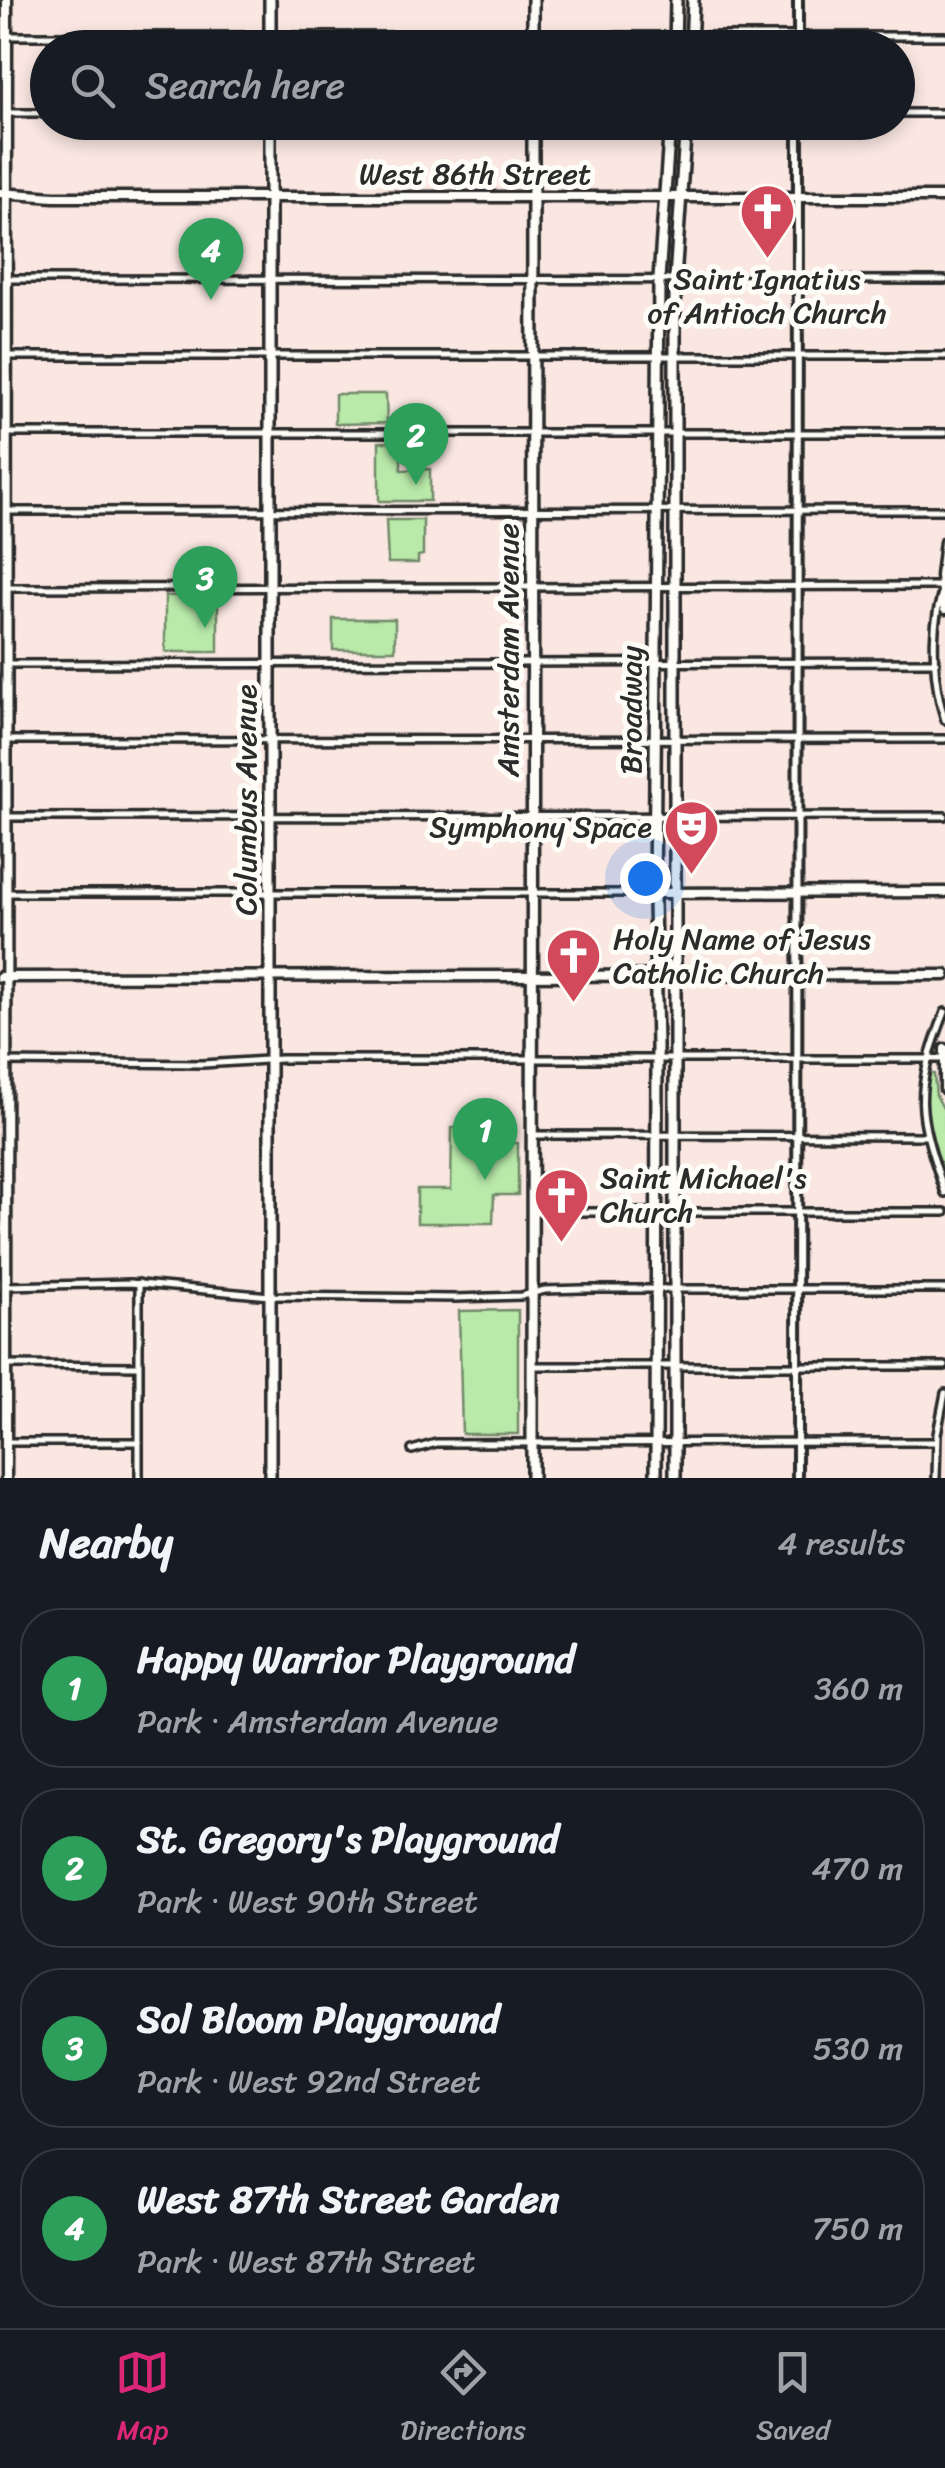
<!DOCTYPE html>
<html lang="en">
<head>
<meta charset="utf-8">
<style>
  :root { --surface:#171b24; --page:#20242c; --text:#f1f3f6; --muted:#9ea1a6; --line:#363941; --accent:#db2777 }
  body { margin:0; font-family:Sriracha,sans-serif; background:var(--page); color:var(--text) }
  .you { position:absolute; left:645px; top:878px; width:35px; height:35px; margin:-25px; border:8px solid #fff; border-radius:50%; background:#1a73e8; box-shadow:0 0 0 15px #1a73e833 }
  .badge { display:grid; place-items:center; width:65px; height:65px; border-radius:50%; background:var(--accent); color:#fff; font-size:32px; font-weight:700 }
  .pin { position:absolute; translate:-50% -82px; filter:drop-shadow(0 2px 5px #0008) }
  .pin::after { content:''; position:absolute; top:52px; width:35px; height:30px; background:inherit; clip-path:polygon(0 0,100% 0,50% 100%) }
  .list { margin:0; padding:0; list-style:none }
  h2 { display:flex; justify-content:space-between; align-items:center; height:130px; margin:0; padding:0 40px; font-size:42px }
  h2 small { font-size:32px; font-weight:400; color:var(--muted) }
  .list li { display:grid; grid-template-columns:65px 1fr auto; gap:30px; align-items:center; box-sizing:border-box; height:160px; margin:0 20px 20px; padding:0 20px; border:2px solid var(--line); border-radius:40px }
  .list b { display:block; font-size:38px; white-space:nowrap }
  .list p { margin:0; font-size:32px; white-space:nowrap; color:var(--muted) }
  .list em { font-size:32px; font-style:normal; color:var(--muted) }
  .icon { flex:none; width:55px; height:55px; fill:none; stroke:currentColor; stroke-width:2; stroke-linecap:round; stroke-linejoin:round }
  .map { position:relative; flex:none; width:945px; height:1478px; overflow:hidden }
  .search { position:absolute; background:var(--surface); box-shadow:0 5px 15px #0003; left:30px; right:30px; top:30px; height:110px; display:flex; align-items:center; gap:25px; box-sizing:border-box; padding:0 35px; border-radius:55px; color:var(--muted); font-size:38px }
  .sheet { height:850px; background:var(--surface) }
  nav { display:flex; justify-content:space-around; align-items:center; box-sizing:border-box; height:140px; border-top:2px solid var(--line); background:var(--surface); font-size:28px; color:var(--muted) }
  nav a { display:grid; justify-items:center; gap:5px }
  nav .on { color:var(--accent) }
  .map>svg:first-child { display:block }
  .green { fill:#b9eaaa; stroke:#728a6a; stroke-width:2.5 }
  .lines { fill:none; stroke-linecap:round; stroke-linejoin:round }
  .minor-casing { stroke:#2b2b2b; stroke-width:12 }
  .tertiary-casing { stroke:#2b2b2b; stroke-width:14 }
  .secondary-casing { stroke:#2b2b2b; stroke-width:15 }
  .primary-casing { stroke:#2b2b2b; stroke-width:16 }
  .minor { stroke:#fdfcf7; stroke-width:5 }
  .tertiary { stroke:#fdfcf7; stroke-width:6 }
  .secondary { stroke:#fdfcf7; stroke-width:8 }
  .primary { stroke:#fdfcf7; stroke-width:9 }
  .labels { text-anchor:middle; dominant-baseline:central; stroke-width:10; stroke-linejoin:round; paint-order:stroke }
  .street-label { font-size:30px; fill:#2b2b2b; stroke:#fdfcf7 }
  .poi-label { font-size:30px; fill:#2b2b2b; stroke:#fdfcf7; text-anchor:start }
</style>
</head>
<body>
<div class="map">
<svg width="945" height="1478" viewBox="0 0 945 1478">
  <rect width="100%" height="100%" fill="#fae7e2"/>
  <filter id="ink" filterUnits="userSpaceOnUse"><feTurbulence type="fractalNoise" baseFrequency=".01" numOctaves="2"/><feDisplacementMap in="SourceGraphic" scale="20" xChannelSelector="R" yChannelSelector="G"/><feConvolveMatrix kernelMatrix="1 2 1 2 8 2 1 2 1" color-interpolation-filters="sRGB"/></filter>
  <g filter="url(#ink)">
    <g class="green">
      <polygon points="335,394 386,394 387,423 335,424"/>
      <polygon points="379,442 401,442 401,470 430,469 430,501 379,501"/>
      <polygon points="386,520 423,520 423,555 418,556 418,563 388,563"/>
      <polygon points="218,595 218,652 165,652 165,596"/>
      <rect x="333" y="619" width="62" height="31"/>
      <polygon points="927,1074 934,1074 936,1095 945,1112 945,1185 926,1125"/>
      <polygon points="452,1128 488,1128 488,1143 518,1143 518,1195 494,1195 493,1223 417,1223 417,1189 451,1189"/>
      <polygon points="518,1310 518,1434 462,1434 459,1311"/>
    </g>
    <g class="lines">
      <defs>
        <g id="minor">
          <polyline points="8,36 945,36"/>
          <polyline points="7,113 48,113"/>
          <polyline points="898,113 945,113"/>
          <polyline points="8,279 945,280"/>
          <polyline points="8,356 945,356"/>
          <polyline points="7,433 945,433"/>
          <polyline points="8,511 945,510"/>
          <polyline points="7,588 941,586"/>
          <path d="M941,596C930,633 933,684 945,720"/>
          <polyline points="7,664 936,662"/>
          <polyline points="6,740 945,739"/>
          <polyline points="8,817 945,816"/>
          <polyline points="6,893 653,893"/>
          <path d="M945,1012C913,1094 917,1110 945,1193"/>
          <polyline points="6,1062 203,1064 281,1059 944,1059"/>
          <polyline points="534,1135 926,1136"/>
          <polyline points="534,1212 945,1212"/>
          <polyline points="139,1283 139,1478"/>
          <polyline points="7,1286 130,1283 270,1296 456,1298 521,1296 545,1290 581,1289 945,1289"/>
          <polyline points="6,1365 138,1366"/>
          <polyline points="534,1366 945,1366"/>
          <polyline points="7,1442 139,1442"/>
          <polyline points="412,1450 436,1443 936,1442"/>
          <polyline points="936,1478 937,1434 945,1393"/>
        </g>
        <g id="tertiary">
          <polyline points="798,48 798,0"/>
          <polyline points="797,1478 798,122"/>
        </g>
        <g id="secondary">
          <polyline points="0,193 54,197 945,197"/>
          <polyline points="945,542 941,576 945,609"/>
          <polyline points="654,893 945,892"/>
          <polyline points="0,977 945,975"/>
          <polyline points="945,1049 945,1089"/>
          <polyline points="6,1478 7,0"/>
        </g>
        <g id="primary">
          <polyline points="270,48 270,0"/>
          <polyline points="533,48 533,0"/>
          <polyline points="675,48 676,0"/>
          <polyline points="691,48 693,0"/>
          <polyline points="270,1478 270,122"/>
          <polyline points="532,1478 533,122"/>
          <polyline points="656,1478 657,1046 654,901 659,279 670,122"/>
          <polyline points="675,1478 675,279 686,122"/>
        </g>
      </defs>
      <use href="#minor" class="minor-casing"/>
      <use href="#tertiary" class="tertiary-casing"/>
      <use href="#secondary" class="secondary-casing"/>
      <use href="#primary" class="primary-casing"/>
      <use href="#minor" class="minor"/>
      <use href="#tertiary" class="tertiary"/>
      <use href="#secondary" class="secondary"/>
      <use href="#primary" class="primary"/>
    </g>
  </g>
  <defs>
    <symbol id="church-pin" viewBox="-11 -11 22 30"><path d="M0 17L-7.5 6A9.5 9.5 0 1 1 7.5 6Z" fill="#d1495b" stroke="#fdfcf7"/><path d="M-1.2-6h2.4v3.5h3.3v2.4h-3.3V6h-2.4V-.1h-3.3v-2.4h3.3Z" fill="#fff"/></symbol>
    <symbol id="theatre-pin" viewBox="-11 -11 22 30"><path d="M0 17L-7.5 6A9.5 9.5 0 1 1 7.5 6Z" fill="#d1495b" stroke="#fdfcf7"/><path d="M-5-5.5Q0-4 5-5.5V0Q5 5 0 6Q-5 5-5 0ZM-3.3-2.5H-1v1.5H-3.3ZM1-2.5H3.3v1.5H1ZM-2.8 1Q0 5.5 2.8 1Z" fill="#fff"/></symbol>
  </defs>
  <g fill-rule="evenodd">
    <use href="#church-pin" x="736" y="180" width="63" height="86"/>
    <use href="#theatre-pin" x="660" y="796" width="63" height="86"/>
    <use href="#church-pin" x="542" y="924" width="63" height="86"/>
    <use href="#church-pin" x="530" y="1164" width="63" height="86"/>
  </g>
  <g class="labels">
    <g class="street-label">
      <text x="475" y="174">West 86th Street</text>
      <text transform="translate(508 650) rotate(-90)">Amsterdam Avenue</text>
      <text transform="translate(631 710) rotate(-90)">Broadway</text>
      <text transform="translate(246 800) rotate(-90)">Columbus Avenue</text>
    </g>
    <g class="poi-label">
      <text x="767" y="279" text-anchor="middle">Saint Ignatius<tspan x="767" dy="34">of Antioch Church</tspan></text>
      <text x="652" y="827" text-anchor="end">Symphony Space</text>
      <text x="613" y="939">Holy Name of Jesus<tspan x="613" dy="34">Catholic Church</tspan></text>
      <text x="600" y="1178">Saint Michael's<tspan x="600" dy="34">Church</tspan></text>
    </g>
  </g>
</svg>
<div class="you"></div>
<div class="pin badge" style="left:485px;top:1180px;background:#2e9e5b">1</div>
<div class="pin badge" style="left:416px;top:485px;background:#2e9e5b">2</div>
<div class="pin badge" style="left:205px;top:628px;background:#2e9e5b">3</div>
<div class="pin badge" style="left:211px;top:300px;background:#2e9e5b">4</div>
<div class="search"><svg class="icon" aria-label="search" viewBox="0 0 24 24"><circle cx="10" cy="10" r="6"/><path d="M15 15l6 6"/></svg>Search here</div>
</div>
<section class="sheet">
<h2>Nearby<small>4 results</small></h2>
<ul class="list">
<li><span class="badge" style="background:#2e9e5b">1</span><div><b>Happy Warrior Playground</b><p>Park · Amsterdam Avenue</p></div><em>360 m</em></li>
<li><span class="badge" style="background:#2e9e5b">2</span><div><b>St. Gregory's Playground</b><p>Park · West 90th Street</p></div><em>470 m</em></li>
<li><span class="badge" style="background:#2e9e5b">3</span><div><b>Sol Bloom Playground</b><p>Park · West 92nd Street</p></div><em>530 m</em></li>
<li><span class="badge" style="background:#2e9e5b">4</span><div><b>West 87th Street Garden</b><p>Park · West 87th Street</p></div><em>750 m</em></li>
</ul>
</section>
<nav>
<a class="on"><svg class="icon" aria-label="map" viewBox="0 0 24 24"><path d="M3 6l6-2 6 2 6-2v14l-6 2-6-2-6 2zM9 4v14M15 6v14"/></svg>Map</a>
<a><svg class="icon" aria-label="directions" viewBox="0 0 24 24"><path d="M12 3l9 9-9 9-9-9zM9 14v-3h6M13 9l2 2-2 2"/></svg>Directions</a>
<a><svg class="icon" aria-label="saved" viewBox="0 0 24 24"><path d="M7 4h10v16l-5-4-5 4z"/></svg>Saved</a>
</nav>
</body>
</html>
